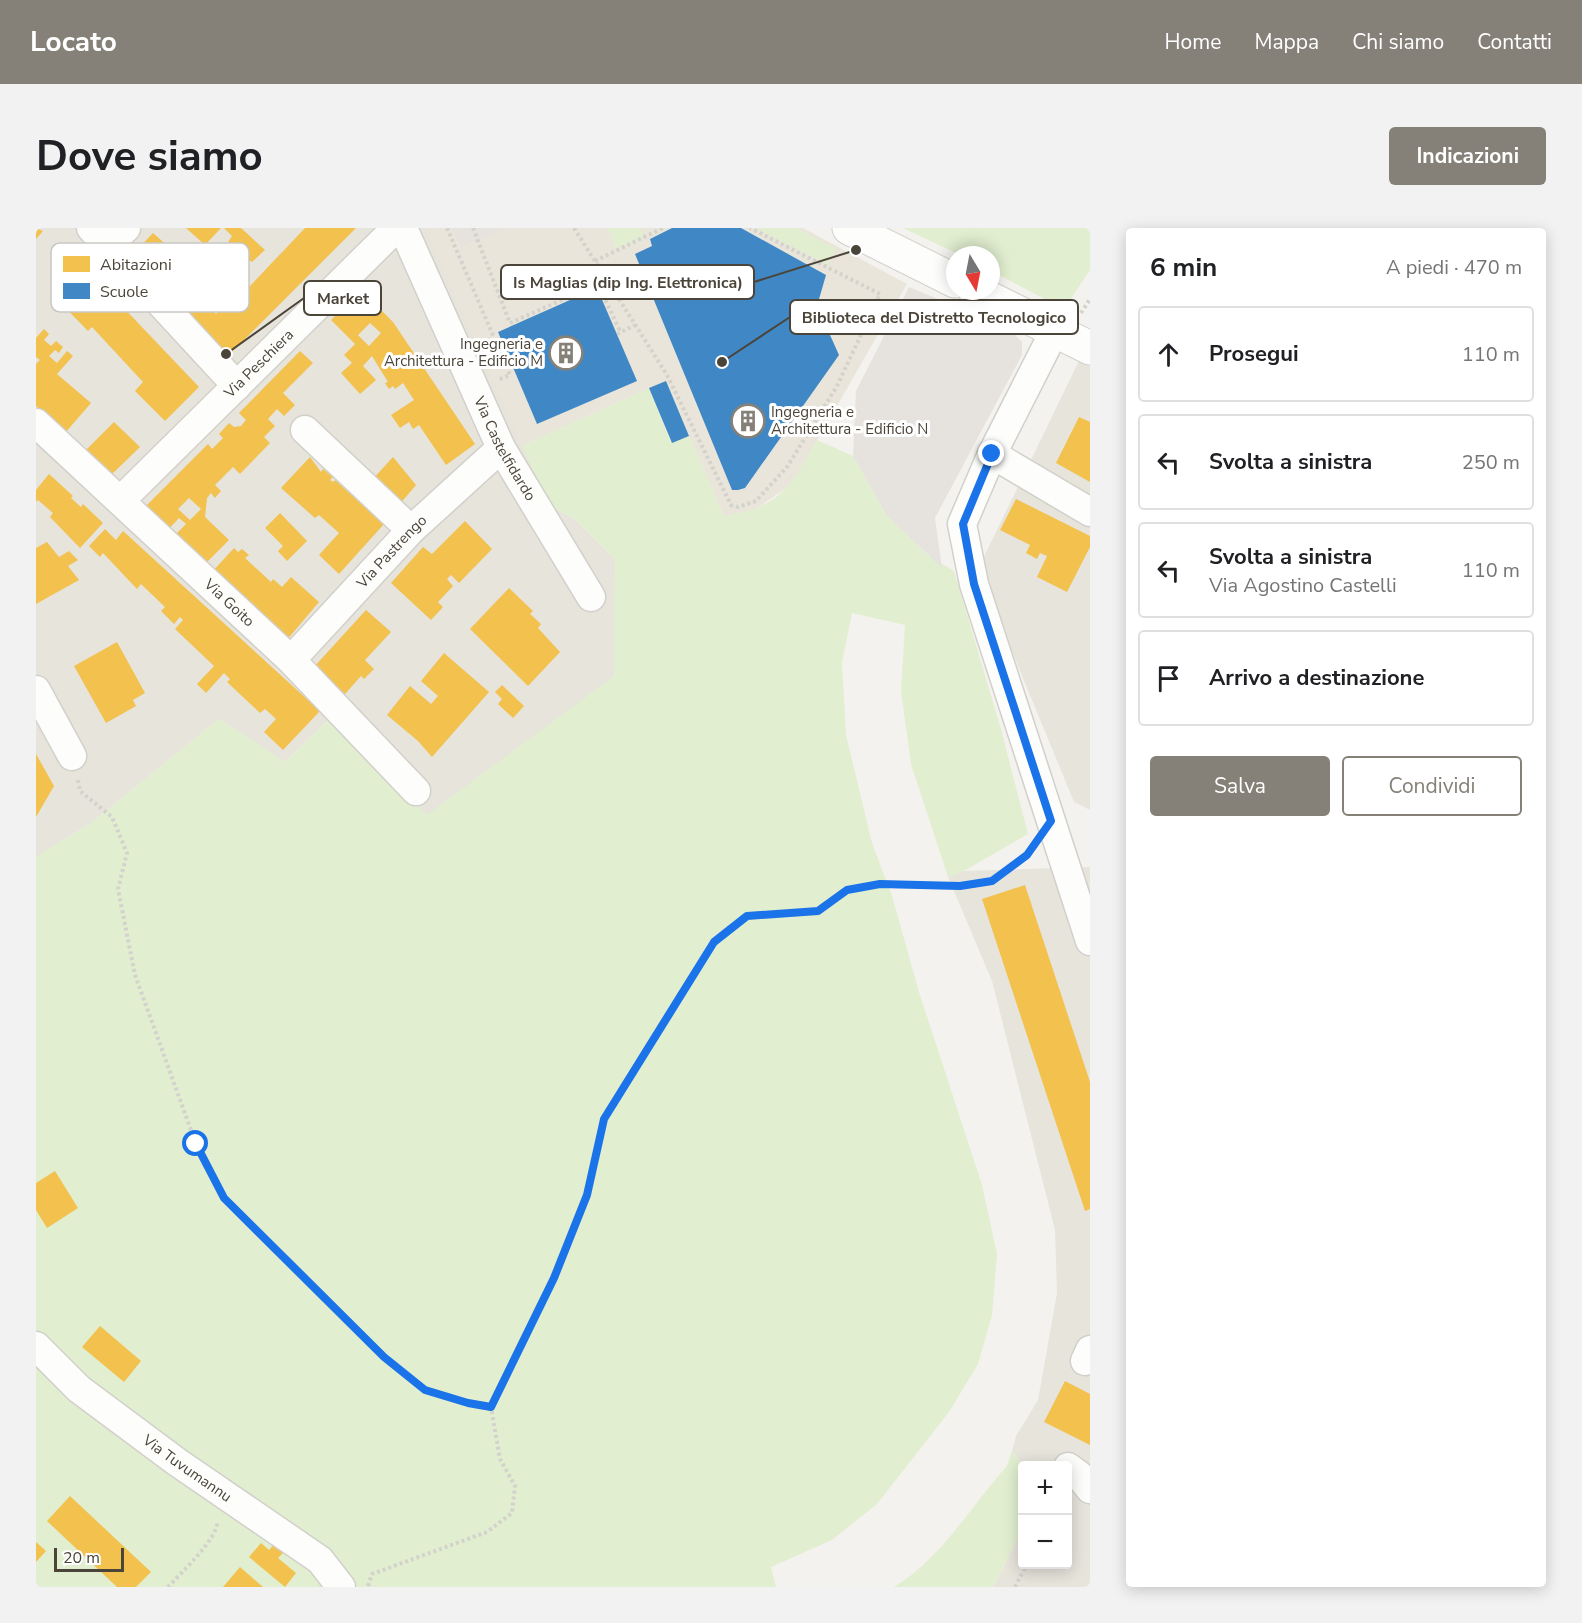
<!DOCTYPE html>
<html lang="it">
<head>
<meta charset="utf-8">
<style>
  :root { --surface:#fff; --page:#f2f2f2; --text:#202124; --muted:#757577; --line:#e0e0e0; --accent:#868178 }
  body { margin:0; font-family:"Nunito Sans",sans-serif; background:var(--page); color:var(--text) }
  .controls { position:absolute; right:18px; bottom:18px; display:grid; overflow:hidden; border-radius:6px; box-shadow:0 3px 15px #0003 }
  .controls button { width:54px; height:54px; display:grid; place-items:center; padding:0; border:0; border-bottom:2px solid var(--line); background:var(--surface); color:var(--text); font:30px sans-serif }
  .compass { position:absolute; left:910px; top:18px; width:54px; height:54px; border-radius:50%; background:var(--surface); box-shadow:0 3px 15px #0003; rotate:170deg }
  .scale { position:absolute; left:18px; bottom:15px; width:70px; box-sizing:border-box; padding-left:6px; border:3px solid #4b4439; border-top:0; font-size:16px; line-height:21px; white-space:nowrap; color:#4b4439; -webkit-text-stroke:4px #fff; paint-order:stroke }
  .stop { position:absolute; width:18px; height:18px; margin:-14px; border:4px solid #1a73e8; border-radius:50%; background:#fff }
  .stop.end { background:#1a73e8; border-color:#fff; box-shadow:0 2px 6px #0008 }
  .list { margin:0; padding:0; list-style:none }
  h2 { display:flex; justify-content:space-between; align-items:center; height:78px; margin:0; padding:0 24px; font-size:26px }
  h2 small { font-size:20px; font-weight:400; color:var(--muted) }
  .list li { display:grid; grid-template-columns:39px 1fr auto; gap:18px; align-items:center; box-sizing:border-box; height:96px; margin:0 12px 12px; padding:0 12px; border:2px solid var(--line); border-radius:6px }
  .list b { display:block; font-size:22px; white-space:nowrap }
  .list p { margin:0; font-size:20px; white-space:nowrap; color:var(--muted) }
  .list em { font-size:20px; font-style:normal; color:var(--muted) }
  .actions { display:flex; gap:12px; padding:18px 24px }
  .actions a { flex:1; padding:14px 0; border:2px solid var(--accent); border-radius:6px; text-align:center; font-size:21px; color:var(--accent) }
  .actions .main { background:var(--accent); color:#fff }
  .icon { flex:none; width:33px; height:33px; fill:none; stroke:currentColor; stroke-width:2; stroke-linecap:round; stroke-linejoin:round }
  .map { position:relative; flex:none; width:1054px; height:1359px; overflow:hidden; border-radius:6px }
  header { display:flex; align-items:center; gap:36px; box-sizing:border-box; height:84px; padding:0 30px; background:var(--accent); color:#fff }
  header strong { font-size:28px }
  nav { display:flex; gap:33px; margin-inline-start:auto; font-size:21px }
  .intro { display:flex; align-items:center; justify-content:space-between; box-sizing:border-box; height:144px; padding:0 36px }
  h1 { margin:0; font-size:42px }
  .button { padding:15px 27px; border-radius:6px; background:var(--accent); color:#fff; font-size:21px; font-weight:700 }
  main { display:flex; gap:36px; padding:0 36px }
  aside { flex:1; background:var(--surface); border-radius:6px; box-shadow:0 3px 15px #0003 }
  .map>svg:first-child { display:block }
  .residential { fill:#e7e4dc }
  .education { fill:#eae5da }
  .green { fill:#e1eecf }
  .parking { fill:#e6e3df }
  .homes { fill:#f2c14e; fill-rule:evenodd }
  .schools { fill:#3f88c5 }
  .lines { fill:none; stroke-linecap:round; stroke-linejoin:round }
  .minor-casing { stroke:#d2d0cb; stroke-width:31 }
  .tertiary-casing { stroke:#d2d0cb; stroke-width:35 }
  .path { stroke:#d3d2cc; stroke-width:4; stroke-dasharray:3 3; stroke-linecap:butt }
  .minor { stroke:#fdfdfc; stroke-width:28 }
  .tertiary { stroke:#fdfdfc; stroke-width:33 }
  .route { stroke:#1a73e8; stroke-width:8 }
  .labels { text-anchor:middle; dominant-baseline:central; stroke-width:6; stroke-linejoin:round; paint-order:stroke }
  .poi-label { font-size:15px; fill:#4b4439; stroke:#fff; text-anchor:end }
  .street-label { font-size:15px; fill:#4b4439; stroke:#fff }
  .key { fill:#fff; stroke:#c9c7c4; stroke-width:1.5 }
  .key-label { font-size:16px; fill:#4b4439 }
  .leader { fill:none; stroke:#4b4439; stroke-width:2 }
  .callout-dot { fill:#4b4439; stroke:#fff; stroke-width:2 }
  .callout { fill:#fff; stroke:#4b4439; stroke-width:2 }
  .callout-label { font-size:16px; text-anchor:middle; font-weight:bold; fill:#4b4439 }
</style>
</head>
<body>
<header>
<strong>Locato</strong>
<nav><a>Home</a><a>Mappa</a><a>Chi siamo</a><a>Contatti</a></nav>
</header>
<div class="intro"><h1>Dove siamo</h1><a class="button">Indicazioni</a></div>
<main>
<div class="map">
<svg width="1054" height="1359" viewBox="0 0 1054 1359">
  <rect width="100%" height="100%" fill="#f4f2ee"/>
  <g class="residential">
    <polygon points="0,0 390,0 514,278 539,291 579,331 579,448 391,588 292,492 249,534 183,491 55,595 0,629"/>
    <polygon points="1054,110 1054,582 1038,574 942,341"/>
    <polygon points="1054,639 1054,1359 957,1359 986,1301 987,1336 1032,1336 1032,1238 987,1237 976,1223 980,1208 1002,1172 1021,1065 1019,1002 956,753 912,649 928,643"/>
  </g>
  <polygon class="education" points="390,0 767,0 871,56 756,256 717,283 688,288 653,208 636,215 613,160 486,218"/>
  <g class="green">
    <polygon points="572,0 605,0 608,9 580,20"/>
    <polygon points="719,0 761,0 800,21 792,37"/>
    <polygon points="867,0 1054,0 1054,42 1028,81 955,43 955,27 924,27"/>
    <path d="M613,160L635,215L653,208L688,288C745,279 754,259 781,212L817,228L851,288L893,328L918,343L965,501L992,606L928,643L912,649L875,536L865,463L869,397L816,385L806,434L810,507L836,615L856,668L883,764L946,957L961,1026L956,1087L942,1136L913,1184L841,1276L796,1312L735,1339L740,1359H0V629L55,595L183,491L249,534L292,492L391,587L578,448L579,331L539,291L514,278L486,218Z"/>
    <path d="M976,1223L987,1237L986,1301L957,1359H858C905,1331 935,1278 971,1238Z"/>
  </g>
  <g class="parking">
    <polygon points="416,0 469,0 425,19"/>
    <polygon points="873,59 971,99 986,114 986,127 899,290 906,340 851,288 817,228 820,163"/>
  </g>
  <g class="homes">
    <polygon points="0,0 7,3 0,11"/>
    <polygon points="150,0 185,0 169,17"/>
    <polygon points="188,0 205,0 229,22 216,34 211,31 192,14 196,8"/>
    <polygon points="269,0 320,0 195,125 189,126 151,86 158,79 165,83 175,81 180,86 192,75 195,78"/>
    <polygon points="117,5 135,21 121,36 133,49 148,33 167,50 142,75 96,27"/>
    <polygon points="44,34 163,159 129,193 99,163 107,154 56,99 52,103 16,66"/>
    <path d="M325,62L357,94L439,216L410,237L383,197L377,201L373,194L364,200L355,187L378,172L367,155L359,161L357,158L353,161L349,155L352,154L336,128L327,138L340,152L324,166L305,145L316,135L308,127L319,116L295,92ZM334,95L345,105L333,118L322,107Z"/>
    <polygon points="8,101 13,106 8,112 15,118 20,113 27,119 23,125 19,122 13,128 21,135 31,123 37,128 21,146 55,175 29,205 0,178 0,136 4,132 0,129 0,110"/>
    <path d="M264,123L277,135L247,165L259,177L248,188L241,181L232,191L239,198L228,209L234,215L204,246L197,239L179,257L185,263L179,270L175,265L171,270L169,289L193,312L168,337L137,309L150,296L143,290L131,303L107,281L172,216L176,221L187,210L183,206L193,195L198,199L205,198L210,192L203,185ZM153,270L165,281L154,292L142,281Z"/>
    <polygon points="1043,189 1054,194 1054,254 1020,235"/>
    <polygon points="78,194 104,219 74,248 47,225"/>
    <polygon points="274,229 285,244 287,241 297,249 294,252 297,254 299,252 348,296 303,346 283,327 303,305 283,287 279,290 245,260"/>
    <polygon points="357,229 380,257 363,277 336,252"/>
    <polygon points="13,246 37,268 35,270 45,279 47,276 67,295 44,320 14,289 17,285 2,272 0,274 0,262"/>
    <polygon points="980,271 1054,308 1054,319 1031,364 1001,349 1011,328 1004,325 1001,331 990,325 994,317 964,302"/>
    <polygon points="244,285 271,313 251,333 242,323 247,318 229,300"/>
    <polygon points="429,293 456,321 423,355 415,347 411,351 417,358 402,374 407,379 395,392 355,355 387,319 396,326"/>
    <polygon points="69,301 80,312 87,303 284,483 247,522 228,504 240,491 229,481 224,485 191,454 194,451 188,445 170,465 161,456 178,438 139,401 147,392 144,389 138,396 125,383 129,379 105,356 101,361 67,325 64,329 53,318"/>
    <polygon points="11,314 23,329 33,323 42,332 32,338 43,352 0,376 0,320"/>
    <polygon points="198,320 202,324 206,321 213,327 209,330 235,354 237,351 246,359 255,349 283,374 250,413 176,344"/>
    <polygon points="473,360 497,383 494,386 505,396 502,400 524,424 492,458 434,401"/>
    <polygon points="330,382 355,404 329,432 338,441 328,451 325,448 309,466 278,439"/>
    <polygon points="81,414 109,465 97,472 100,478 70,495 38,438"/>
    <polygon points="408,425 453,464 396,529 382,513 351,487 374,458 395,476 402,468 385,453"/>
    <polygon points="466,457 488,478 477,490 462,476 466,471 459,464"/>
    <polygon points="0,526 18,558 0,589"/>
    <polygon points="989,657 1054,854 1054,981 1049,983 946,671"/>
    <polygon points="19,943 42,980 11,1000 0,982 0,955"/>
    <polygon points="64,1098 105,1133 88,1154 46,1119"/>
    <polygon points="1029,1153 1054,1166 1054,1217 1008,1194"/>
    <polygon points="34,1268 115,1344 100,1359 81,1359 11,1293"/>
    <polygon points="0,1314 10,1323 0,1334"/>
    <polygon points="240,1314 250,1322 242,1330 260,1345 249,1359 213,1329 225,1315 233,1322"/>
    <polygon points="204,1339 227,1359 187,1359"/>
  </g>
  <g class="schools">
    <polygon points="636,0 705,0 790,47 781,78 803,127 709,260 702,262 696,262 599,26 616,18 614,11"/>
    <polygon points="561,60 601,153 501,196 462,104"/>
    <polygon points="630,153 653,208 636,215 613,160"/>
  </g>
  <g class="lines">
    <defs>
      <g id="minor">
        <polyline points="55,0 201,158"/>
        <path id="s1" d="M367,0L465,220L555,369"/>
        <polyline points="71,18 90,0"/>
        <polyline points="1019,102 956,226 926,296 938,356 1054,713"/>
        <path id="s2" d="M0,195L255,432L380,563"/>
        <polyline points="269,202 375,302"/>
        <polyline points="956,226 1054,284"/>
        <path id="s3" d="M85,272L360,0"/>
        <path id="s4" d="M255,432L375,302L465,220"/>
        <polyline points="0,462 36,528"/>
        <path id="s5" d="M0,1118L43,1161L141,1234L284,1332L305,1359"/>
        <polyline points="1049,1133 1054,1122"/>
        <polyline points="1032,1239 1043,1247 1054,1261"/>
      </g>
      <g id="tertiary">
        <polyline points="813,0 919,53"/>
        <polyline points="939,63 1054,120"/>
      </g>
    </defs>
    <use href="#minor" class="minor-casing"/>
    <use href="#tertiary" class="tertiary-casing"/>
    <g class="path">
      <polyline points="411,0 474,147 462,152"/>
      <polyline points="437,0 474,95 562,56 583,101 579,102"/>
      <polyline points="538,0 631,147 695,277 702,279 720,273 751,239 801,158 844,66 714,0"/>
      <polyline points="559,33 627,0"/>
      <polyline points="1045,85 1054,71"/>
      <polyline points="581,106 599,97"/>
      <polyline points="42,552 44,563 76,589 91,625 82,661 99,747 160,916 188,970 348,1129 389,1162 432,1175 455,1179"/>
      <polyline points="332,1358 336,1346 451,1304 476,1285 479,1258 464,1231 455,1179 518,1050 551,967 568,891 678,714 711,688 782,683 811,662 844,656 924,658 955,653 991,627 997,619"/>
      <path d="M132,1359C144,1346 183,1309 181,1294"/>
      <polyline points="979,1359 991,1336"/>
    </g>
    <use href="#minor" class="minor"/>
    <use href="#tertiary" class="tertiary"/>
  </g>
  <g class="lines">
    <polyline class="route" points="160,916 188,970 348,1129 389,1162 432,1175 455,1179 518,1050 551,967 568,891 678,714 711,688 782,683 811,662 844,656 924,658 956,653 991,627 1015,593 938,356 927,296 956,226"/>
  </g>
  <defs>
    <symbol id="building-ring" viewBox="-11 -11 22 22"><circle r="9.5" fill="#fff" stroke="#868178" stroke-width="1.5"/><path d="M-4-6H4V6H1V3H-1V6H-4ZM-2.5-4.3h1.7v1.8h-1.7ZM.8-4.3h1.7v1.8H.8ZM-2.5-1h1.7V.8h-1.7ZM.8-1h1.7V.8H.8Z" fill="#868178"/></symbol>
  </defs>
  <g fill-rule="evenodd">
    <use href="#building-ring" x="511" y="106" width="38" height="38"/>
    <use href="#building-ring" x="693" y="174" width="38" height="38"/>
  </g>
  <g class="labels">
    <g class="poi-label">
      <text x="507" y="116">Ingegneria e<tspan x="507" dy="17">Architettura - Edificio M</tspan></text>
      <text x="735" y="184" text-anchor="start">Ingegneria e<tspan x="735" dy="17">Architettura - Edificio N</tspan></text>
    </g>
    <g class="street-label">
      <text stroke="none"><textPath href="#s3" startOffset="194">Via Peschiera</textPath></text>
      <text stroke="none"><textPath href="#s1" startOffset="243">Via Castelfidardo</textPath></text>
      <text stroke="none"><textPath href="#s4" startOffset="148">Via Pastrengo</textPath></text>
      <text stroke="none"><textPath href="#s2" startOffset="264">Via Goito</textPath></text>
      <text stroke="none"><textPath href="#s5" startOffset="195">Via Tuvumannu</textPath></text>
    </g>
  </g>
  <rect x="15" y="15" width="198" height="69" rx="9" class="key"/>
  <rect x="27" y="28" width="27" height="16" fill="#f2c14e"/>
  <rect x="27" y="55" width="27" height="16" fill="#3f88c5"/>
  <g class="key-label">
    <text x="64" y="42">Abitazioni</text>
    <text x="64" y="69">Scuole</text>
  </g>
  <path class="leader" d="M820 22L718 54M190 126L268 70M686 134L754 89"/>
  <g class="callout-dot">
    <circle cx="820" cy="22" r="6"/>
    <circle cx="190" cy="126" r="6"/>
    <circle cx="686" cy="134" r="6"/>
  </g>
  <g class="callout">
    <rect x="465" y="37" width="253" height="34" rx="6"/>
    <rect x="268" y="53" width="77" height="34" rx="6"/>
    <rect x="754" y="72" width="288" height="34" rx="6"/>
  </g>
  <g class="callout-label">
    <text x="592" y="60">Is Maglias (dip Ing. Elettronica)</text>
    <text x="307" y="76">Market</text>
    <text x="898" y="95">Biblioteca del Distretto Tecnologico</text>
  </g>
</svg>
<div class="controls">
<button>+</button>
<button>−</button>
</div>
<svg class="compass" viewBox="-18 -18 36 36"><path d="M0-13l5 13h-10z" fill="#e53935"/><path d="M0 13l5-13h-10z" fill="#757577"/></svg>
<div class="scale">20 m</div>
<div class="stop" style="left:160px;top:916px"></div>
<div class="stop end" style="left:956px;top:226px"></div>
</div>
<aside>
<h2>6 min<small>A piedi · 470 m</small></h2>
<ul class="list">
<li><svg class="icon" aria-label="ahead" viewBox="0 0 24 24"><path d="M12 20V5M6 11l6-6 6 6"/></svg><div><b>Prosegui</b></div><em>110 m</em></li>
<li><svg class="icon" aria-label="left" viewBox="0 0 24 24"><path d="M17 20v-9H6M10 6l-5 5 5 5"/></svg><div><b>Svolta a sinistra</b></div><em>250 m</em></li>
<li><svg class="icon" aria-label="left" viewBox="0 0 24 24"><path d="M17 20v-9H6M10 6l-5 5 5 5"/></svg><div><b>Svolta a sinistra</b><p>Via Agostino Castelli</p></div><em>110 m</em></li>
<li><svg class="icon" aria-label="arrive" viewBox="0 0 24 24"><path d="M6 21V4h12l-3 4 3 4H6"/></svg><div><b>Arrivo a destinazione</b></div></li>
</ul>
<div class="actions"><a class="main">Salva</a><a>Condividi</a></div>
</aside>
</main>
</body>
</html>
